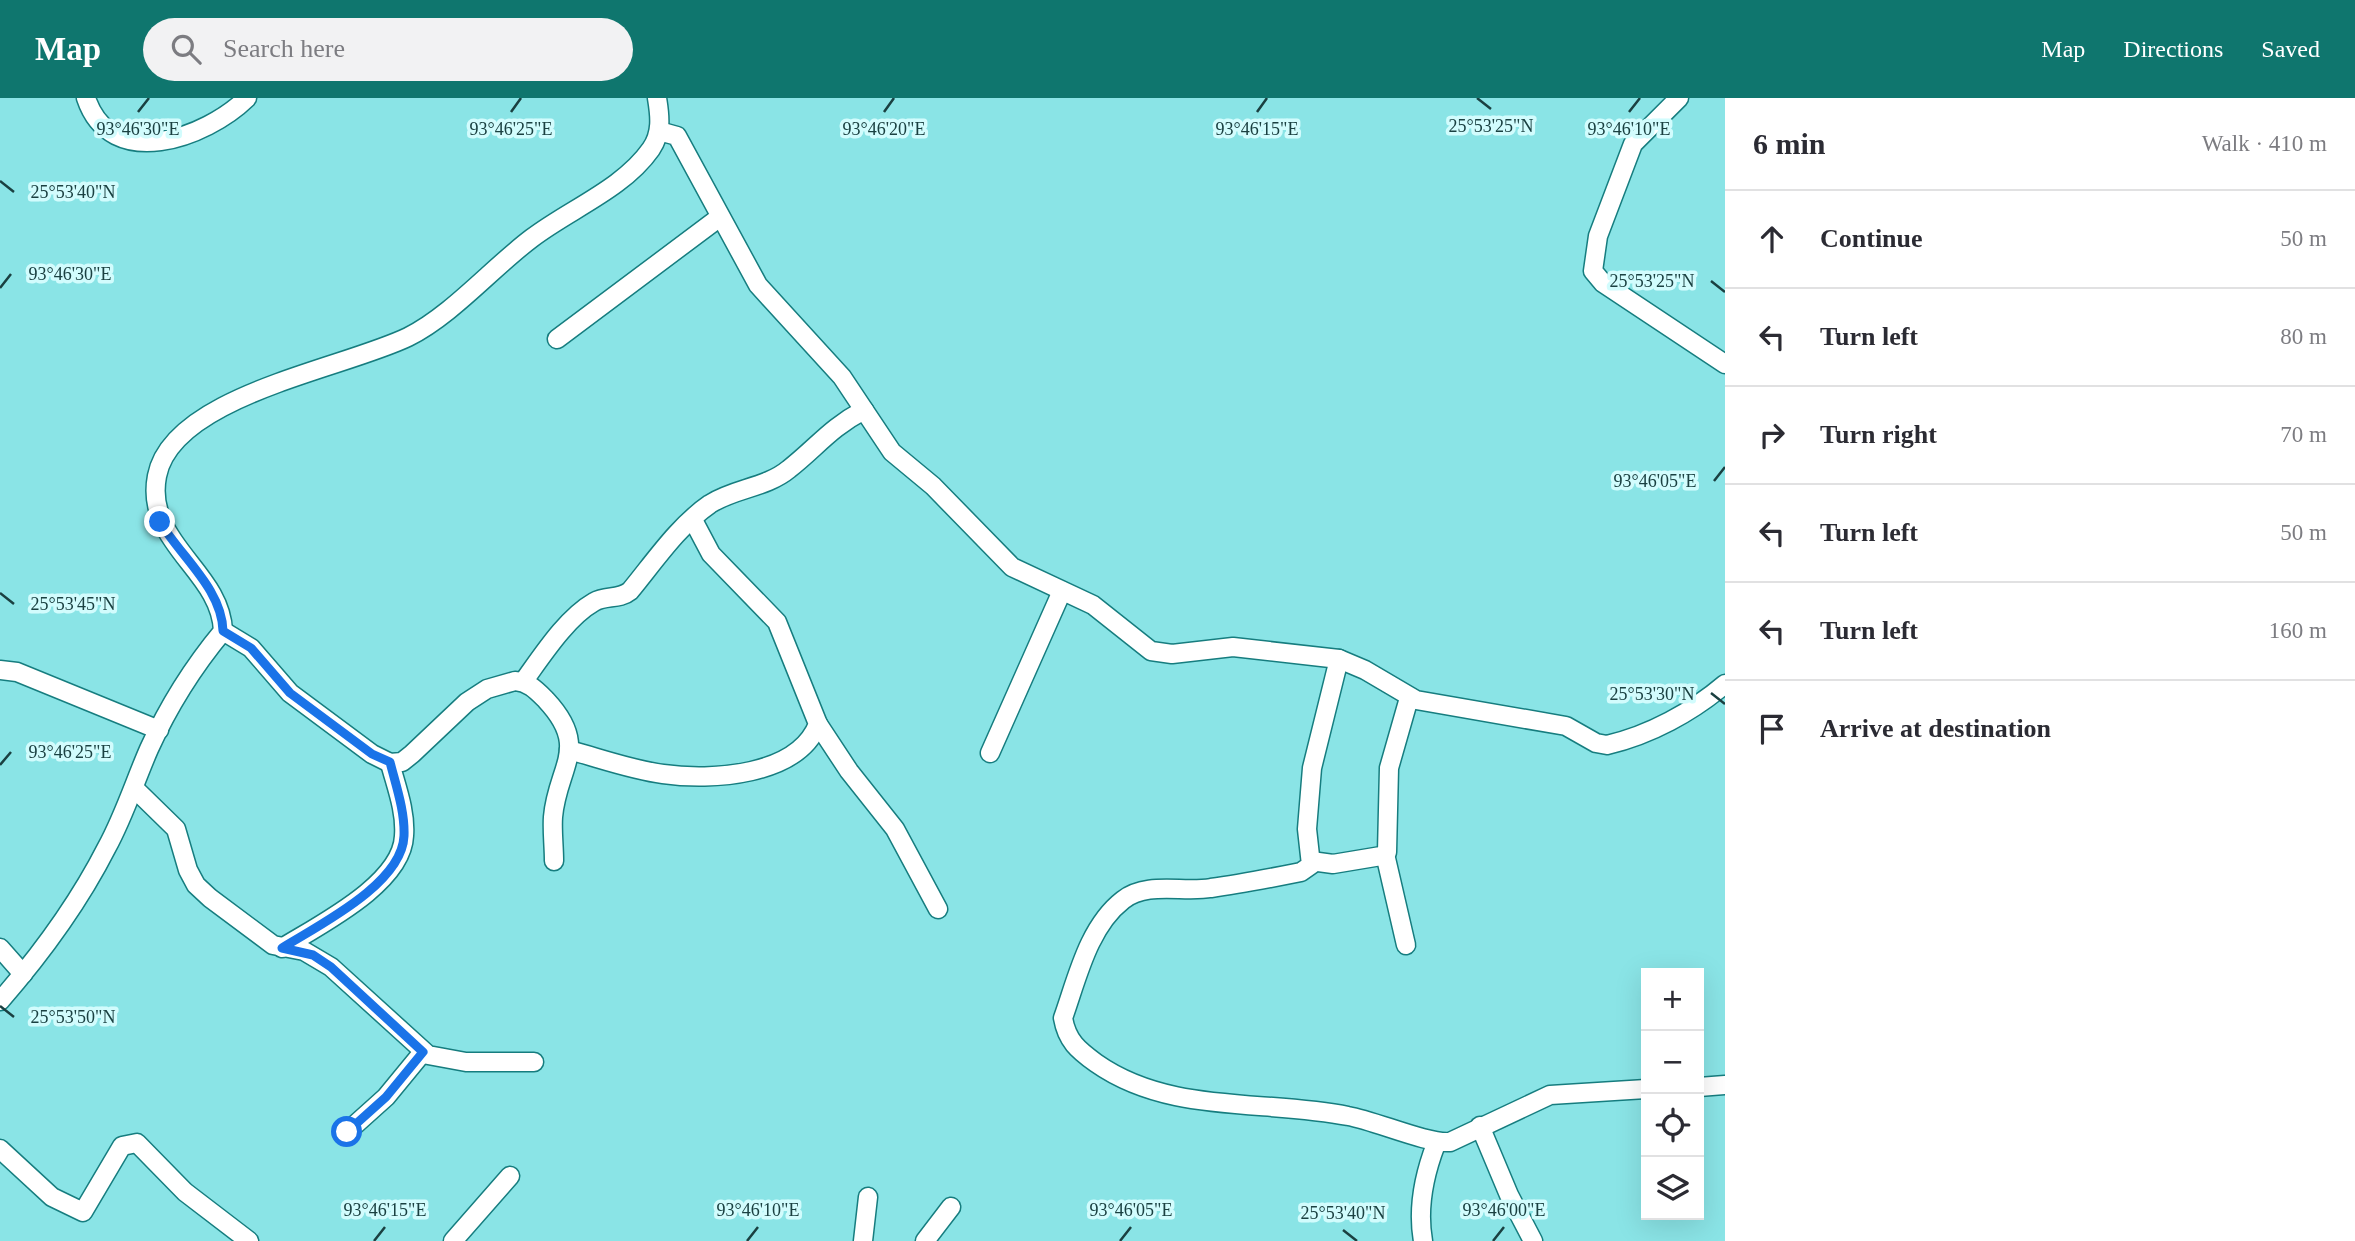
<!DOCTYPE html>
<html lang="en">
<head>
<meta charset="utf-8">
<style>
  :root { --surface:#fff; --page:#f2f2f3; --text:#2b2b33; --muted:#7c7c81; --line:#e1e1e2; --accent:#0f766e }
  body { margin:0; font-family:Georgia,serif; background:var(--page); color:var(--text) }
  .controls { position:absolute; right:21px; bottom:21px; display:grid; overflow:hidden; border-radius:0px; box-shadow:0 7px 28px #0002 }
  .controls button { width:63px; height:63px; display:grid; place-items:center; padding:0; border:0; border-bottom:2px solid var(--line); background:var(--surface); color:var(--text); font:35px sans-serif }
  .stop { position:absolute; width:21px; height:21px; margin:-16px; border:5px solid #1a73e8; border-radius:50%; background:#fff }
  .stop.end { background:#1a73e8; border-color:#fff; box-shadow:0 2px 7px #0008 }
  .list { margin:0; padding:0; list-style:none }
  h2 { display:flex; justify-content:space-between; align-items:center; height:91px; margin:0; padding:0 28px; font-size:30px }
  h2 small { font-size:23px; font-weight:400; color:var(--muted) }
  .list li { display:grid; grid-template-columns:46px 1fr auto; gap:21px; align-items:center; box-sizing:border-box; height:98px; padding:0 28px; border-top:2px solid var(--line) }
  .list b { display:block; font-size:26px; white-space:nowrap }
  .list em { font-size:23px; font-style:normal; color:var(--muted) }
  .icon { flex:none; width:38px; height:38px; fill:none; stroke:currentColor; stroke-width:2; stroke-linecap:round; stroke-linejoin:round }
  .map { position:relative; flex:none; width:1725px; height:1143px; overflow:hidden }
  header { display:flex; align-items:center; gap:42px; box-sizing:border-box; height:98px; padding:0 35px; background:var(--accent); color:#fff }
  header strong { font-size:33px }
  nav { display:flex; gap:38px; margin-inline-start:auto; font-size:24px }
  .search { width:490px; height:63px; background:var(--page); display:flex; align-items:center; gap:18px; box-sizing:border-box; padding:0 24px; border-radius:38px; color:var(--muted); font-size:26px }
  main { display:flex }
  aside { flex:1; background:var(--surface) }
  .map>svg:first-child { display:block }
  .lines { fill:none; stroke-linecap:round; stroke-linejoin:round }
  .minor-casing { stroke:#167d7f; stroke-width:21 }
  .minor { stroke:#fff; stroke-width:18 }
  .route { stroke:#1a73e8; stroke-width:9 }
  .ticks { fill:none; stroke:#1a4041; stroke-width:2.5 }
  .ticks-label { font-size:18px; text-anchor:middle; fill:#1a4041; stroke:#d2fcfd; stroke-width:7; stroke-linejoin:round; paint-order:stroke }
</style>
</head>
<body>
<header>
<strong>Map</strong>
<div class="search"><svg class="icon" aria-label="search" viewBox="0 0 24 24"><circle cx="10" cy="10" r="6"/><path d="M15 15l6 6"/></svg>Search here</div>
<nav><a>Map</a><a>Directions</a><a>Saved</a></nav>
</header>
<main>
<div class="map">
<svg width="1725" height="1143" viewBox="0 0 1725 1143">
  <rect width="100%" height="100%" fill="#8ae4e6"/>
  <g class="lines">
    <defs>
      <g id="minor">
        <path d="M86,0C111,75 206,40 247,0"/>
        <polyline points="1679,0 1633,46 1598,138 1593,173 1603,185 1725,266"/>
        <path d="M659,33L677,38L758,187L842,279L892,354L933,388L1012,469L1093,507L1151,553L1172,556L1233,549L1339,561L1365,572L1416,602L1566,628L1596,645L1607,647C1650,637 1692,614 1725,586"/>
        <polyline points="557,241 720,119"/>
        <path d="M223,533L251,550L290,595L372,656L390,665L402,664L412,656L467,604L487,591L515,583C529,584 537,593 546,602C591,650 557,669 553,719C552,733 554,748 554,763"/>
        <path d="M1339,561L1312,670L1307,731L1311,767L1301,774C1271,780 1241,786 1211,790C1183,795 1147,783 1123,802C1088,829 1077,881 1063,920C1067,943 1078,952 1096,965C1170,1017 1264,1001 1348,1018C1376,1023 1427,1046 1450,1044L1550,997L1646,991"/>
        <polyline points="0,572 17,574 159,632"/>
        <path d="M523,584C542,558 566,520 594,504C606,497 619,502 630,493C654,464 678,428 710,406C735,390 766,390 789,371C817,349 830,330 864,312"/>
        <polyline points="818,626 849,673 895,731 938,811"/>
        <path d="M569,652C599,660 632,672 663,676C711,683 798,678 818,626L777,524L711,456L693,422"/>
        <polyline points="990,655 1062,493"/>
        <polyline points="134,690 176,731 188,772 196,787 210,800 273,847 304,853 331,869 428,957 466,964 534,964"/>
        <polyline points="1385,756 1406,847"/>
        <polyline points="1311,763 1333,766 1381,758 1387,754 1389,670 1409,600"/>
        <polyline points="0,850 23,876"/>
        <path d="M282,850C319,827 402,786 404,738C406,713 396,688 390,665"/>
        <path d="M0,903C42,855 78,806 107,749C124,718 135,683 149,651C169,607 193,569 223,533C221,473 144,445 157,378C172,298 342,271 408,239C452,217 492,170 532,140C570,111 623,91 651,51C662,35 660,18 657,0"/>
        <polyline points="1699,989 1725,987"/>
        <polyline points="1480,1028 1509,1097 1533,1143"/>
        <polyline points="347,1034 386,999 423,954"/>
        <polyline points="0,1051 52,1099 83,1114 122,1048 137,1045 185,1094 249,1143"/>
        <polyline points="453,1143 510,1078"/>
        <polyline points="863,1143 868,1099"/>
        <polyline points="925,1143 951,1109"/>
        <path d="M1423,1143C1417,1109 1424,1077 1436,1046"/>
      </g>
    </defs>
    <use href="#minor" class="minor-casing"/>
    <use href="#minor" class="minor"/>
  </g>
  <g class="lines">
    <path class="route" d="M160,424C181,459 222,491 223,533L251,550L290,595L372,656L390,664C396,688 405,713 404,738C402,786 319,827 282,850L313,857L331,869L423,954L386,999L347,1034"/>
  </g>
  <path class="ticks" d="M1477,0L1491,11M138,14L149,0M511,14L521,0M884,14L894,0M1257,14L1267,0M1629,14L1640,0M0,83L14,94M1711,183L1725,194M0,190L11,176M1714,383L1725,369M0,495L14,506M1711,595L1725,606M0,667L11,654M0,908L14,919M1343,1132L1357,1143M374,1143L385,1129M747,1143L758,1129M1120,1143L1131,1129M1493,1143L1504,1129"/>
  <g class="ticks-label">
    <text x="1491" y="34">25°53'25"N</text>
    <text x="138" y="37">93°46'30"E</text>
    <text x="511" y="37">93°46'25"E</text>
    <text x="884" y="37">93°46'20"E</text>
    <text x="1257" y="37">93°46'15"E</text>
    <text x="1629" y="37">93°46'10"E</text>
    <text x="73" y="100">25°53'40"N</text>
    <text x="70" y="182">93°46'30"E</text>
    <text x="1652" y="189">25°53'25"N</text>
    <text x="1655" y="389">93°46'05"E</text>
    <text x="73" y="512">25°53'45"N</text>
    <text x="1652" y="602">25°53'30"N</text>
    <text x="70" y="660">93°46'25"E</text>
    <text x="73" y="925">25°53'50"N</text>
    <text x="385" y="1118">93°46'15"E</text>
    <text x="758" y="1118">93°46'10"E</text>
    <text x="1131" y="1118">93°46'05"E</text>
    <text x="1504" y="1118">93°46'00"E</text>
    <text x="1343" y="1121">25°53'40"N</text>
  </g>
</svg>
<div class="controls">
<button>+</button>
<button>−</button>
<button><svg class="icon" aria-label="locate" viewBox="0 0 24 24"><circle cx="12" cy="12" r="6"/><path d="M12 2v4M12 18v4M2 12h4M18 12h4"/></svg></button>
<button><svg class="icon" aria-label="layers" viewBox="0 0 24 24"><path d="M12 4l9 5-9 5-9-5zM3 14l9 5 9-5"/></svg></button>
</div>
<div class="stop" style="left:347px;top:1034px"></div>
<div class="stop end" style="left:160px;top:424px"></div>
</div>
<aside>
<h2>6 min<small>Walk · 410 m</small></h2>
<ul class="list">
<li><svg class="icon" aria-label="ahead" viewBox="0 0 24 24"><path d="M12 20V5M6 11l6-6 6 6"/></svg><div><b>Continue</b></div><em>50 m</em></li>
<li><svg class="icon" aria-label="left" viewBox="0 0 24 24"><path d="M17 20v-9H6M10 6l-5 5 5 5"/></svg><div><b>Turn left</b></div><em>80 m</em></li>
<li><svg class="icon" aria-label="right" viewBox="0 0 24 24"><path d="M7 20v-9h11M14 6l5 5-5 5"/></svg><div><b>Turn right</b></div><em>70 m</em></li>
<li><svg class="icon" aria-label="left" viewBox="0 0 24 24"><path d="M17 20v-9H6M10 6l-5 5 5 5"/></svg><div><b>Turn left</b></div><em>50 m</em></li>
<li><svg class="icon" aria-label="left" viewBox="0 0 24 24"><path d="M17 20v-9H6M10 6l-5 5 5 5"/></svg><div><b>Turn left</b></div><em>160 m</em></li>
<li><svg class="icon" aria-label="arrive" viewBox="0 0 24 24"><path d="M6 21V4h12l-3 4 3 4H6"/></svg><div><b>Arrive at destination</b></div></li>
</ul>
</aside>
</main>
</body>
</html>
